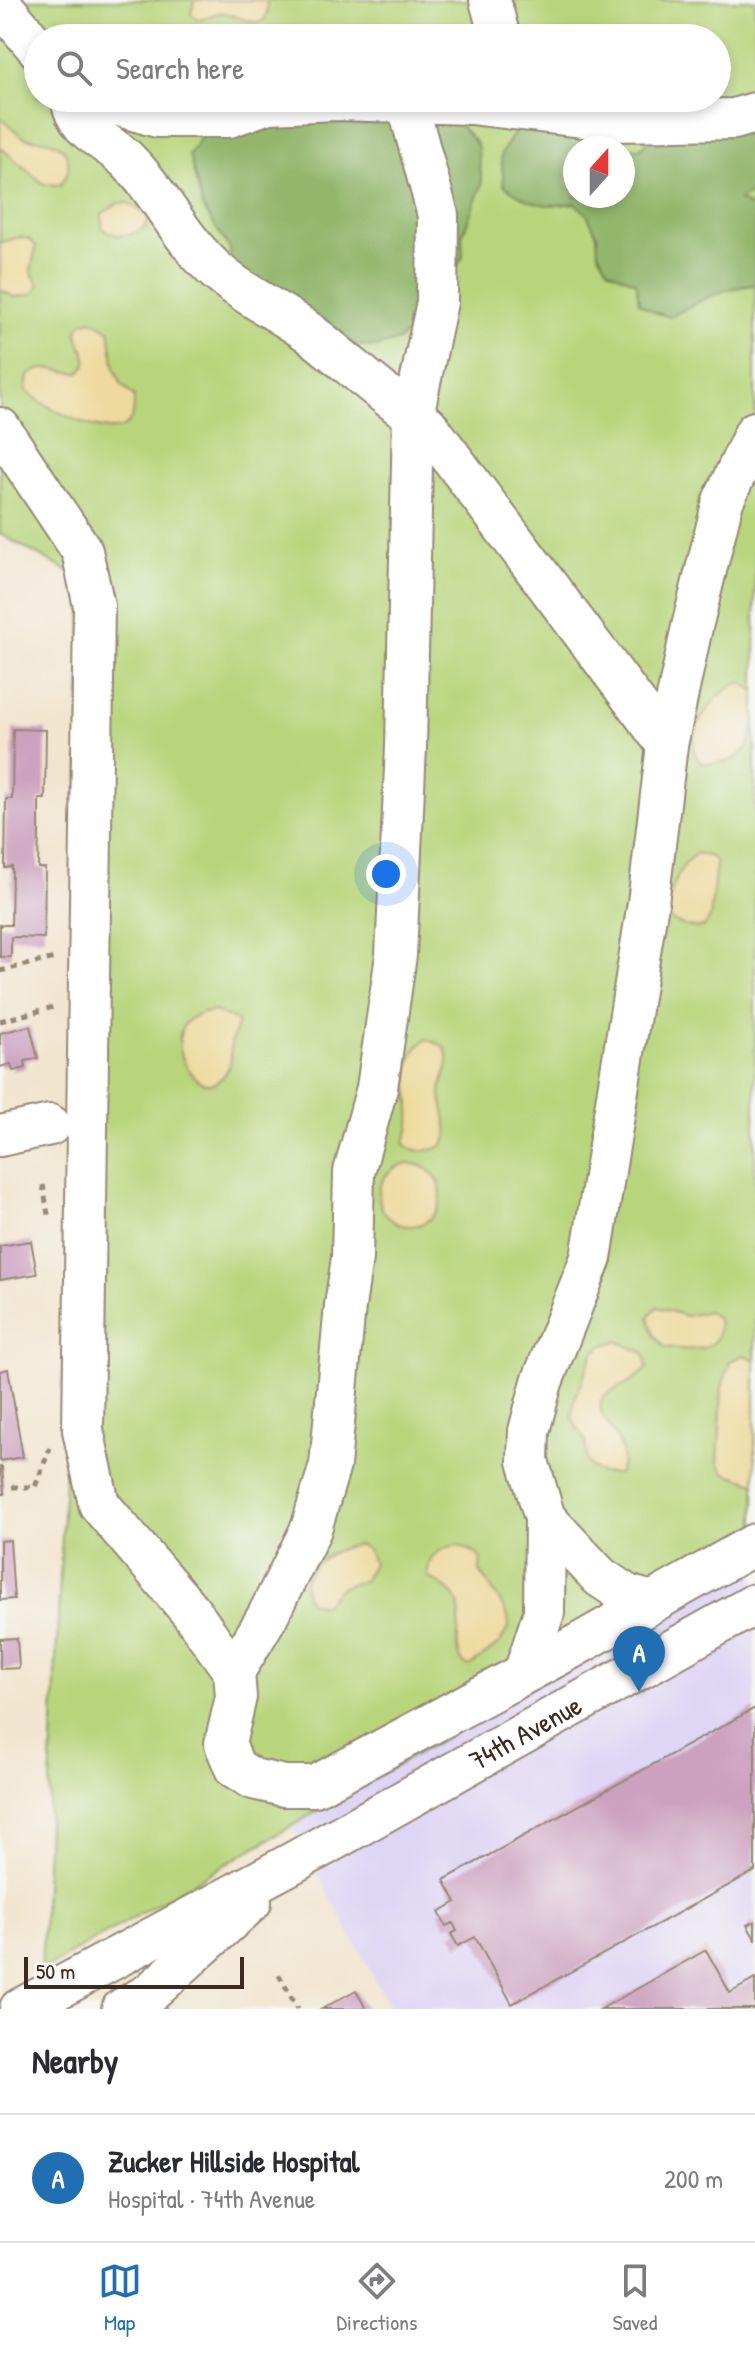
<!DOCTYPE html>
<html lang="en">
<head>
<meta charset="utf-8">
<style>
  :root { --surface:#fff; --page:#f7f7f7; --text:#2b2b33; --muted:#7c7c81; --line:#e1e1e2; --accent:#1f6fb2 }
  body { margin:0; font-family:"Patrick Hand",sans-serif; background:var(--page); color:var(--text) }
  .compass { position:absolute; left:563px; top:136px; width:72px; height:72px; border-radius:50%; background:var(--surface); box-shadow:0 4px 12px #0003; rotate:21deg }
  .scale { position:absolute; left:24px; bottom:20px; width:220px; box-sizing:border-box; padding-left:8px; border:4px solid #3b2a1e; border-top:0; font-size:22px; line-height:28px; white-space:nowrap; color:#3b2a1e; -webkit-text-stroke:6px #f6f6f2; paint-order:stroke }
  .you { position:absolute; left:386px; top:874px; width:28px; height:28px; margin:-20px; border:6px solid #fff; border-radius:50%; background:#1a73e8; box-shadow:0 0 0 12px #1a73e833 }
  .badge { display:grid; place-items:center; width:52px; height:52px; border-radius:50%; background:var(--accent); color:#fff; font-size:26px; font-weight:700 }
  .pin { position:absolute; translate:-50% -66px; filter:drop-shadow(0 2px 4px #0008) }
  .pin::after { content:''; position:absolute; top:42px; width:28px; height:24px; background:inherit; clip-path:polygon(0 0,100% 0,50% 100%) }
  .list { margin:0; padding:0; list-style:none }
  h2 { display:flex; justify-content:space-between; align-items:center; height:104px; margin:0; padding:0 32px; font-size:34px }
  h2 small { font-size:26px; font-weight:400; color:var(--muted) }
  .list li { display:grid; grid-template-columns:52px 1fr auto; gap:24px; align-items:center; box-sizing:border-box; height:128px; padding:0 32px; border-top:2px solid var(--line) }
  .list b { display:block; font-size:30px; white-space:nowrap }
  .list p { margin:0; font-size:26px; white-space:nowrap; color:var(--muted) }
  .list em { font-size:26px; font-style:normal; color:var(--muted) }
  .icon { flex:none; width:44px; height:44px; fill:none; stroke:currentColor; stroke-width:2; stroke-linecap:round; stroke-linejoin:round }
  .map { position:relative; flex:none; width:755px; height:2009px; overflow:hidden }
  .search { position:absolute; background:var(--surface); box-shadow:0 4px 12px #0003; left:24px; right:24px; top:24px; height:88px; display:flex; align-items:center; gap:20px; box-sizing:border-box; padding:0 28px; border-radius:44px; color:var(--muted); font-size:30px }
  .sheet { height:232px; background:var(--surface) }
  nav { display:flex; justify-content:space-around; align-items:center; box-sizing:border-box; height:112px; border-top:2px solid var(--line); background:var(--surface); font-size:22px; color:var(--muted) }
  nav a { display:grid; justify-items:center; gap:4px }
  nav .on { color:var(--accent) }
  .map>svg:first-child { display:block }
  .built { fill:#dfd5f5 }
  .green { fill:#b8d57c; stroke:#7a804d; stroke-width:2; fill-rule:evenodd }
  .forest { fill:#92b66c; stroke:#667045; stroke-width:2 }
  .sand { fill:#eeda9e; stroke:#94825e; stroke-width:2 }
  .building { fill:#cca1c0 }
  .lines { fill:none; stroke-linecap:round; stroke-linejoin:round }
  .minor-casing { stroke:#968876; stroke-width:44 }
  .path { stroke:#968876; stroke-width:5; stroke-dasharray:6 6; stroke-linecap:butt }
  .minor { stroke:#fff; stroke-width:40 }
  .labels { text-anchor:middle; dominant-baseline:central; stroke-width:6; stroke-linejoin:round; paint-order:stroke }
  .street-label { font-size:28px; fill:#3b2a1e; stroke:#f6f6f2 }
</style>
</head>
<body>
<div class="map">
<svg width="755" height="2009" viewBox="0 0 755 2009">
  <rect width="100%" height="100%" fill="#f6f6f2"/>
  <filter id="ink" filterUnits="userSpaceOnUse"><feTurbulence type="fractalNoise" baseFrequency=".0125" numOctaves="2"/><feDisplacementMap in="SourceGraphic" scale="16" xChannelSelector="R" yChannelSelector="G"/><feConvolveMatrix kernelMatrix="1 2 1 2 8 2 1 2 1" color-interpolation-filters="sRGB"/></filter>
  <filter id="wash" filterUnits="userSpaceOnUse"><feTurbulence type="fractalNoise" baseFrequency=".006" numOctaves="4" result="noise"/><feDisplacementMap in="SourceGraphic" scale="32" xChannelSelector="R" yChannelSelector="G"/><feGaussianBlur stdDeviation="1.8" result="paint"/><feColorMatrix in="noise" values="0 0 0 0 0 0 0 0 0 0 0 0 0 0 0 0 0 1.4 0 .05"/><feComposite in="paint" operator="in"/></filter>
  <g filter="url(#wash)">
    <rect width="100%" height="100%" fill="#f2e5cf"/>
    <polygon class="built" points="755,1558 755,2009 391,2009 292,1827"/>
    <path class="green" d="M0,0H755V1558L41,1971L70,1369L82,579L0,534ZM38,38H717V98H38ZM575,148H623V196H575Z"/>
    <g class="forest">
      <polygon points="403,111 453,118 477,144 482,184 462,236 463,256 426,319 397,341 376,347 346,344 234,295 230,249 203,208 189,155 209,125 294,114 365,124"/>
      <path d="M527,113L584,117L612,148H575V196H623V149L641,148L654,133L755,126V191L739,200L755,210V285C723,287 698,302 670,317L654,312L639,303L636,282L609,270L598,252L597,235L587,214L575,203C544,208 528,204 504,185L501,154Z"/>
    </g>
    <g class="sand">
      <path d="M194,0H266C274,40 238,14 224,13C215,11 208,19 199,20L191,14Z"/>
      <path d="M0,118C10,123 15,132 24,137C33,141 41,138 49,141C71,147 74,169 60,185L44,184L0,147Z"/>
      <path d="M118,203H128L148,216L146,227C130,237 117,239 102,228V214Z"/>
      <polygon points="19,237 29,239 36,246 31,271 39,286 33,294 15,297 0,290 0,243"/>
      <path d="M92,320L109,330L115,369L121,383L134,397C134,407 135,420 125,426C105,439 40,406 26,390L28,376C45,362 60,372 79,373C97,358 76,348 77,330L82,323Z"/>
      <path d="M741,682L755,691C755,733 755,768 702,763C675,741 717,689 741,682Z"/>
      <path d="M697,853L712,857L716,863L710,918L704,927C689,930 676,924 664,915C671,894 677,865 697,853Z"/>
      <path d="M215,1011L237,1021C237,1030 232,1037 231,1045C230,1052 232,1058 230,1064C207,1118 163,1048 186,1022C194,1014 205,1013 215,1011Z"/>
      <path d="M426,1039L444,1046C454,1069 441,1074 441,1094C441,1113 463,1148 427,1150C417,1151 410,1150 404,1143C406,1137 410,1131 410,1125C413,1096 397,1060 426,1039Z"/>
      <circle cx="410" cy="1195" r="31"/>
      <path d="M657,1307L686,1316L708,1311L718,1319C724,1355 688,1351 665,1347L654,1335L649,1316Z"/>
      <path d="M617,1341L644,1353L647,1368C636,1383 606,1390 602,1400C592,1421 637,1441 618,1474L600,1473L592,1468L587,1460L585,1440L572,1418L574,1401L593,1354L601,1346Z"/>
      <polygon points="744,1355 755,1360 755,1483 725,1473 718,1463 722,1387 730,1361"/>
      <path d="M359,1545L368,1550L373,1564L363,1581L341,1587L323,1605L310,1602C288,1573 334,1546 359,1545Z"/>
      <path d="M458,1545L476,1553L481,1559L480,1572L500,1601L508,1618L509,1626L500,1643L470,1666L464,1664C447,1641 472,1612 450,1591C444,1586 435,1582 428,1577C426,1556 439,1548 458,1545Z"/>
    </g>
    <g id="blocks">
      <g class="building">
        <polygon points="13,729 46,730 45,799 39,799 39,833 38,868 45,868 44,938 11,937 11,957 0,957 0,925 11,925 12,867 5,868 6,799 12,799"/>
        <polygon points="30,1026 38,1058 25,1061 26,1068 13,1071 11,1064 0,1067 0,1033"/>
        <polygon points="31,1241 37,1274 0,1280 0,1246"/>
        <polygon points="8,1369 23,1457 0,1461 0,1371"/>
        <polygon points="0,1467 2,1467 4,1494 0,1494"/>
        <polygon points="10,1540 14,1599 0,1600 0,1541"/>
        <polygon points="17,1638 19,1668 0,1669 0,1639"/>
        <polygon points="755,1708 755,1871 512,2004 475,1937 458,1946 451,1934 457,1931 453,1923 446,1926 439,1912 456,1902 444,1880"/>
        <polygon points="755,1921 755,1939 747,1925"/>
        <polygon points="706,1950 730,1993 755,1979 755,2009 601,2009"/>
        <polygon points="356,1990 366,2009 322,2009"/>
      </g>
    </g>
  </g>
  <g filter="url(#ink)">
    <use href="#blocks" fill-opacity="0" stroke="#968876" stroke-width="2"/>
    <g class="lines">
      <defs>
        <g id="minor">
          <polyline points="490,0 500,38"/>
          <polyline points="0,3 38,49"/>
          <path d="M71,98C76,131 103,138 126,159C162,194 181,241 219,273C247,297 281,312 311,334C350,364 386,398 427,425L667,745L648,903L591,1258L542,1382L529,1431L528,1461L545,1518L544,1612L524,1673"/>
          <polyline points="92,98 158,117 229,117 268,103 337,100 470,104 617,121 734,119 755,113"/>
          <polyline points="0,428 82,551 94,606 83,1430 99,1504 191,1612 234,1672 267,1617 311,1529 330,1465 345,1306 352,1258 354,1172 377,1088 396,955 406,747 413,416 437,302 438,215 407,102"/>
          <polyline points="667,745 692,627 723,501 755,432"/>
          <polyline points="0,1136 50,1125"/>
          <polyline points="545,1518 600,1577 627,1595 652,1602"/>
          <polyline points="234,1672 236,1697 225,1744 235,1768 253,1779 284,1786 315,1786 568,1650 755,1544"/>
          <path id="s1" d="M20,2009L296,1861L755,1604"/>
          <polyline points="122,2009 150,1993 251,1902"/>
        </g>
      </defs>
      <use href="#minor" class="minor-casing"/>
      <g class="path">
        <polyline points="0,971 55,958"/>
        <polyline points="0,1021 54,1007"/>
        <polyline points="43,1185 49,1220"/>
        <polyline points="12,1487 35,1487 50,1448"/>
        <polyline points="279,1975 298,2009"/>
      </g>
      <use href="#minor" class="minor"/>
    </g>
  </g>
  <g class="labels">
    <g class="street-label">
      <text stroke="none"><textPath href="#s1" startOffset="576">74th Avenue</textPath></text>
    </g>
  </g>
</svg>
<svg class="compass" viewBox="-18 -18 36 36"><path d="M0-13l5 13h-10z" fill="#e53935"/><path d="M0 13l5-13h-10z" fill="#7c7c81"/></svg>
<div class="scale">50 m</div>
<div class="you"></div>
<div class="pin badge" style="left:639px;top:1692px">A</div>
<div class="search"><svg class="icon" aria-label="search" viewBox="0 0 24 24"><circle cx="10" cy="10" r="6"/><path d="M15 15l6 6"/></svg>Search here</div>
</div>
<section class="sheet">
<h2>Nearby<small></small></h2>
<ul class="list">
<li><span class="badge">A</span><div><b>Zucker Hillside Hospital</b><p>Hospital · 74th Avenue</p></div><em>200 m</em></li>
</ul>
</section>
<nav>
<a class="on"><svg class="icon" aria-label="map" viewBox="0 0 24 24"><path d="M3 6l6-2 6 2 6-2v14l-6 2-6-2-6 2zM9 4v14M15 6v14"/></svg>Map</a>
<a><svg class="icon" aria-label="directions" viewBox="0 0 24 24"><path d="M12 3l9 9-9 9-9-9zM9 14v-3h6M13 9l2 2-2 2"/></svg>Directions</a>
<a><svg class="icon" aria-label="saved" viewBox="0 0 24 24"><path d="M7 4h10v16l-5-4-5 4z"/></svg>Saved</a>
</nav>
</body>
</html>
